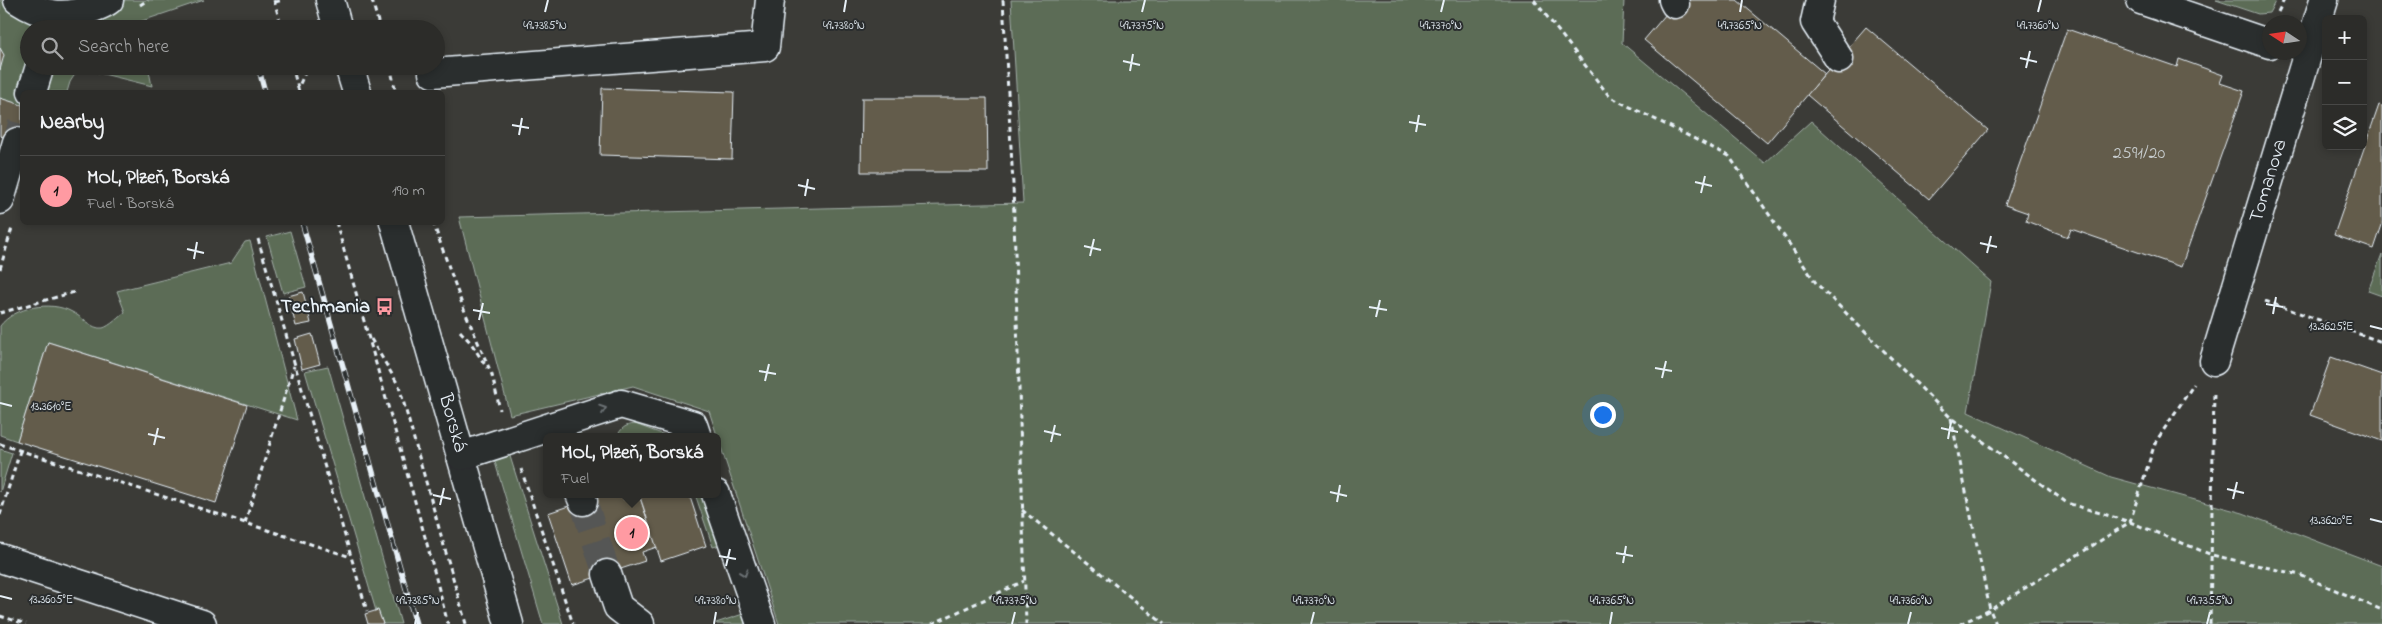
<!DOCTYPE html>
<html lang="en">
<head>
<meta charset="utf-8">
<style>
  :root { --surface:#2c2c29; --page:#383835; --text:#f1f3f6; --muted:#a6a7a8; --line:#484846; --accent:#ff9aa2 }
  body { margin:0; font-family:"Indie Flower",sans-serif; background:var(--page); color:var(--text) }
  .controls { position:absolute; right:15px; top:15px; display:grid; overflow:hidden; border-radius:8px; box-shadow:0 2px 8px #0003 }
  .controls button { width:45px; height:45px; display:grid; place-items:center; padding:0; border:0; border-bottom:1px solid var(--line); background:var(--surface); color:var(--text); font:25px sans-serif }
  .compass { position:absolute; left:2262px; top:15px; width:45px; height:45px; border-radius:50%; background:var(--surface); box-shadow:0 2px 8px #0003; rotate:282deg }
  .you { position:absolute; left:1602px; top:414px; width:18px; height:18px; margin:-12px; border:4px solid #fff; border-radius:50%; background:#1a73e8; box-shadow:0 0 0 8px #1a73e833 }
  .badge { display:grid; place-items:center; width:32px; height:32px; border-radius:50%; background:var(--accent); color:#111; font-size:16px; font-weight:700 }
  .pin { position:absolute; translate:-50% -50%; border:2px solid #fff; box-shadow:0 1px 5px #0006 }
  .popup { position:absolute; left:543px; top:433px; width:178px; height:65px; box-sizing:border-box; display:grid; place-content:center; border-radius:8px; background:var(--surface); filter:drop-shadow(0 1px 4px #0005); font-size:16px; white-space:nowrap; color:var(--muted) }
  .popup b { font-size:19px; color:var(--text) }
  .popup::after { content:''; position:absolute; left:50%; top:100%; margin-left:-10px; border:10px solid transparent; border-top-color:var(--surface) }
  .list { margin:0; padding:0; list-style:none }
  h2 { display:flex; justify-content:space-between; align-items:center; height:65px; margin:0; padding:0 20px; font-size:21px }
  h2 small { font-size:16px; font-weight:400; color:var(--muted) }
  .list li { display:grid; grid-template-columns:32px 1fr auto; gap:15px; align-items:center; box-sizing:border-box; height:70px; padding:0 20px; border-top:1px solid var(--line) }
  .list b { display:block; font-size:19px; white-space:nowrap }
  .list p { margin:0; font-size:16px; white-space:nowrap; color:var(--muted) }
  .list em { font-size:16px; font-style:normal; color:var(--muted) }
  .icon { flex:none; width:28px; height:28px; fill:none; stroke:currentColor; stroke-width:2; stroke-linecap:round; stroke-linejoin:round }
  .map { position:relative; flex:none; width:2382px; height:624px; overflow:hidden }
  .search { position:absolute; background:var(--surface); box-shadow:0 2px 8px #0003; left:20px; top:20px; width:425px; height:55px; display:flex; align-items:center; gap:12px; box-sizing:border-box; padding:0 18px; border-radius:28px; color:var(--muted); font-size:19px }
  .panel { position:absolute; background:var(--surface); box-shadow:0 2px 8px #0003; left:20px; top:90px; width:425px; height:135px; border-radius:8px }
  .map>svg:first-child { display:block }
  .green { fill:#5b6c56; stroke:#a2aea7 }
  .building { fill:#645c4c; stroke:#e8f1f8 }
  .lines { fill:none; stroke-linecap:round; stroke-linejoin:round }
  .minor-tunnel { stroke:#555654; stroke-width:28; stroke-dasharray:28 14; stroke-linecap:butt }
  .minor-casing { stroke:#e8f1f8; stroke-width:31 }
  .path { stroke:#e8f1f8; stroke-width:3; stroke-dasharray:5 4; stroke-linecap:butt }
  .minor { stroke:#2a2d2e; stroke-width:28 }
  .rail-casing { stroke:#e8f1f8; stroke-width:5.5 }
  .rail { stroke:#2a2d2e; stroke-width:4; stroke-dasharray:11; stroke-linecap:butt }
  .oneway { stroke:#6c7275 }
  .ticks { fill:none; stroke:#e8f1f8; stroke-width:2 }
  .labels { text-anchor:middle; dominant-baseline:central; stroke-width:4; stroke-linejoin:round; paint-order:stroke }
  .number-label { font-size:18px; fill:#c7cccd }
  .street-label { font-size:20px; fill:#e8f1f8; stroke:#2a2d2e }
  .poi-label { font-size:20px; font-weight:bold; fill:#e8f1f8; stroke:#2a2d2e; text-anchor:end }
  .ticks-label { font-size:12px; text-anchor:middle; fill:#e8f1f8; stroke:#2a2d2e; stroke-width:4; stroke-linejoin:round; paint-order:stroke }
</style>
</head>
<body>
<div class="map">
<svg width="2382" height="624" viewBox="0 0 2382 624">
  <rect width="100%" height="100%" fill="#3b3b37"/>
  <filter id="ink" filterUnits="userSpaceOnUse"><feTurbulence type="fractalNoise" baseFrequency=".02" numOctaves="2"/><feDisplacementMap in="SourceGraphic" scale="10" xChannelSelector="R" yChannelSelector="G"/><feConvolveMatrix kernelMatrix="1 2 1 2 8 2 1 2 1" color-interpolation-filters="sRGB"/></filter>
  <g filter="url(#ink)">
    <g class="green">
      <polygon points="0,0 204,0 139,22 140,29 29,29 29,66 148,66 152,86 79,68 70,82 67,92 22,92 22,125 0,119"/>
      <polygon points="1011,0 1624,0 1622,43 1765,163 1811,121 1991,282 1968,412 2111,477 2243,513 2382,566 2382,624 779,624 709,411 633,386 510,415 459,217 1023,203"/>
      <polygon points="2216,0 2276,0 2269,13 2258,14"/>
      <polygon points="290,231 306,287 283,293 267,237"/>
      <path d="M250,241L297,420L48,342L17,441L0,435V326C14,307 51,300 72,312C81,316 92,330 103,328C110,326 119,317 125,312L117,291L231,263L245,242Z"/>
      <polygon points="2382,254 2382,296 2368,291"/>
      <polygon points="328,366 401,624 383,624 378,610 376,611 305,371"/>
      <path d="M635,424L670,437H617C621,428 625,425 635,424Z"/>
      <polygon points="0,449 12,453 0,492"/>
      <polygon points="508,450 563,624 543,624 492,452"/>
      <polygon points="695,494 703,494 720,545 713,547"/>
      <polygon points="743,614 745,624 717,624 716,623"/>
    </g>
    <g class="building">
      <polygon points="1678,0 1737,0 1825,74 1767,143 1644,40"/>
      <polygon points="1866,27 1988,130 1929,199 1807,95"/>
      <polygon points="2067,29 2177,67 2179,59 2223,75 2220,83 2244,91 2181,267 2071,229 2068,237 2026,221 2028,213 2005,205"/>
      <polygon points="0,48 4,55 0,70"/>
      <polygon points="602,88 734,92 732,159 600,155"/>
      <polygon points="0,98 22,105 22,143 0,136"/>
      <polygon points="862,98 987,98 988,172 861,172"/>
      <polygon points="2379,105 2382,106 2382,225 2374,249 2334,235"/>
      <polygon points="303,292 311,323 296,326 288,296"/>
      <polygon points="312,334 320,364 302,369 295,339"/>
      <polygon points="48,342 247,405 216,503 17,441"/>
      <polygon points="2331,357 2382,375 2382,441 2310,415"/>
      <polygon points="604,494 622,494 624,500 639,495 657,547 642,552 645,561 572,585 548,513"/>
      <polygon points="639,494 689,494 706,546 661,561"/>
      <polygon points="378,610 383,624 368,624 365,614"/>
    </g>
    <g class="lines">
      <g class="minor-tunnel">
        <polyline points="17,142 22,124"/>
        <polyline points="583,501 607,574"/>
      </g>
      <defs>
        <g id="minor">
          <path d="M18,0C41,15 61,19 88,10C95,7 103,5 109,0"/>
          <polyline points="330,0 338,29"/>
          <polyline points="1673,0 1675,4"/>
          <polyline points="1820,0 1815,22 1839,59"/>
          <polyline points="2141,0 2270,44"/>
          <polyline points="349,66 357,92"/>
          <polyline points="433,73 765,47 770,0"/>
          <polyline points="32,92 40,66"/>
          <polyline points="0,200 17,142"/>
          <polyline points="394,222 509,624"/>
          <polyline points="2214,361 2324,0"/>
          <polyline points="461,456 621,404 693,425 697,437"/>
          <polyline points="580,494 583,501"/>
          <polyline points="716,494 761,624"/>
          <polyline points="0,558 202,624"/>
          <polyline points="607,574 618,607 640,624"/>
        </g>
      </defs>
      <use href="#minor" class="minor-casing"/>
      <g class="path">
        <polyline points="274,0 282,29"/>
        <polyline points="372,0 380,29"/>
        <polyline points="1003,0 1013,184 1026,624"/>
        <polyline points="1534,0 1610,97 1729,156 1816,283 1951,418 2067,503 2130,522 2212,555 2300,575 2382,610"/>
        <polyline points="275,2 283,0"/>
        <polyline points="140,5 148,0"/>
        <polyline points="2278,12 2284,0"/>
        <polyline points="292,66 298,88"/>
        <polyline points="390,66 396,92"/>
        <polyline points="299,92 298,88 308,66"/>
        <polyline points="336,222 427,544 448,624"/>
        <polyline points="433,222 463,307 492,375 500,410"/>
        <polyline points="258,239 367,611"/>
        <polyline points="0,269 12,228"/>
        <polyline points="2265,301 2382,342"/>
        <polyline points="0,313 78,291"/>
        <polyline points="460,331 471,343 487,368"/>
        <polyline points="371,339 399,386 466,624"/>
        <polyline points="1951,418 1990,610 1996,624"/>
        <polyline points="0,444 351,557"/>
        <polyline points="521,469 573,624"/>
        <polyline points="1022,510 1164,624"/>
        <polyline points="0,515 20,451"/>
        <polyline points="245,523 294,366"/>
        <polyline points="0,616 26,624"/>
        <polyline points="932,624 1024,581"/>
        <polyline points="1960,624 1990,610 2130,522 2155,443 2194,384"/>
        <polyline points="2210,624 2214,392"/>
      </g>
      <use href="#minor" class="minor"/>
      <defs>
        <g id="rail">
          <polyline points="258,66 265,92"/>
          <polyline points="302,222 416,624"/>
        </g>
      </defs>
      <use href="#rail" class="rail-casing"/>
      <use href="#rail" class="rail"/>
    </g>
    <defs><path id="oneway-chevron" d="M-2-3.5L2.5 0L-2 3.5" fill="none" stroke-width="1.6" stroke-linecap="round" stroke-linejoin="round" transform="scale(1.25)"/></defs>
    <g class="oneway">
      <use href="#oneway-chevron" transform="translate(603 409) rotate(-19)"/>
      <use href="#oneway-chevron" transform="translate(744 573) rotate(71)"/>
    </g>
  </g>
  <path class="ticks" d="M545,12L548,0M844,12L846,0M1142,12L1145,0M1441,12L1444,0M1740,12L1742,0M2038,12L2041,0M2020,58L2037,62M1123,61L1140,65M2026,68L2030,51M1130,71L1133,54M1409,122L1426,125M512,125L529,128M1416,132L1419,115M519,135L522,118M1695,182L1712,186M798,185L815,189M1701,193L1705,176M805,196L808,179M1980,243L1997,247M1084,246L1101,250M187,249L204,253M1987,253L1991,236M1090,256L1094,239M194,259L197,242M2266,304L2283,307M1369,307L1387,310M473,310L490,313M2273,314L2276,297M1376,317L1380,300M479,320L483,303M2370,326L2382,329M1655,368L1672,371M759,371L776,374M1662,378L1666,361M765,381L769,364M0,403L12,406M1941,428L1958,432M1044,431L1061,435M148,434L165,438M1948,439L1951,422M1051,442L1055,425M154,445L158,428M2227,489L2244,493M1330,492L1347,496M433,495L451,499M2233,499L2237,482M1337,502L1340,485M440,505L444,488M2370,519L2382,522M1616,553L1633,556M719,556L736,559M1623,563L1626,546M726,566L730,549M0,596L12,599M415,624L418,612M714,624L716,612M1012,624L1015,612M1311,624L1314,612M1610,624L1612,612M1908,624L1911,612M2207,624L2210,612"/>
  <defs>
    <symbol id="bus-bare" viewBox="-9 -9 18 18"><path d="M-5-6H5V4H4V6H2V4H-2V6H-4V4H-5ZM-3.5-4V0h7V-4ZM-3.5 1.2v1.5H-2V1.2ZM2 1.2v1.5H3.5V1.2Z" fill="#ff9aa2" stroke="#2a2d2e" stroke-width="2.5" paint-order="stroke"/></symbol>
  </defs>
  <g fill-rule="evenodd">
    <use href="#bus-bare" x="372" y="294" width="25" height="25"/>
  </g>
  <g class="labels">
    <g class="number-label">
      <text x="2139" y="154">2591/20</text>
    </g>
    <g class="street-label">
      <text transform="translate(2269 181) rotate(-73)">Tomanova</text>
      <text transform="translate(452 423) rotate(74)">Borská</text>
    </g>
    <g class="poi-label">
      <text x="370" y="307">Techmania</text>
    </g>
  </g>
  <g class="ticks-label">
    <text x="545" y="29">49.7385°N</text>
    <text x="844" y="29">49.7380°N</text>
    <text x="1142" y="29">49.7375°N</text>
    <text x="1441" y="29">49.7370°N</text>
    <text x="1740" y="29">49.7365°N</text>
    <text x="2038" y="29">49.7360°N</text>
    <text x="2331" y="330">13.3625°E</text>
    <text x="51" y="410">13.3610°E</text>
    <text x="2331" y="524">13.3620°E</text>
    <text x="51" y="603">13.3605°E</text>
    <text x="418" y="604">49.7385°N</text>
    <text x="716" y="604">49.7380°N</text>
    <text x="1015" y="604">49.7375°N</text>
    <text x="1314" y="604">49.7370°N</text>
    <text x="1612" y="604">49.7365°N</text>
    <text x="1911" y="604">49.7360°N</text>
    <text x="2210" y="604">49.7355°N</text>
  </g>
</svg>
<div class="controls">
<button>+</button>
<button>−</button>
<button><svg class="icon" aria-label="layers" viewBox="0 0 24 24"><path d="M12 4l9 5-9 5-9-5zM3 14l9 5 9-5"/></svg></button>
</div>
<svg class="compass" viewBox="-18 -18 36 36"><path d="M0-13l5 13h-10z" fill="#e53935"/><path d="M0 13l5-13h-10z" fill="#a6a7a8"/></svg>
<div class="you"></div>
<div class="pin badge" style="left:632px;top:533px">1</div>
<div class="popup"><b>MOL, Plzeň, Borská</b>Fuel</div>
<div class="search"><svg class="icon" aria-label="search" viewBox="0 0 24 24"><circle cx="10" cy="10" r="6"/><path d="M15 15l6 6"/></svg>Search here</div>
<section class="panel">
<h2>Nearby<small></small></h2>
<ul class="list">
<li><span class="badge">1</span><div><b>MOL, Plzeň, Borská</b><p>Fuel · Borská</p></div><em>190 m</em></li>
</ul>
</section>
</div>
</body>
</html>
